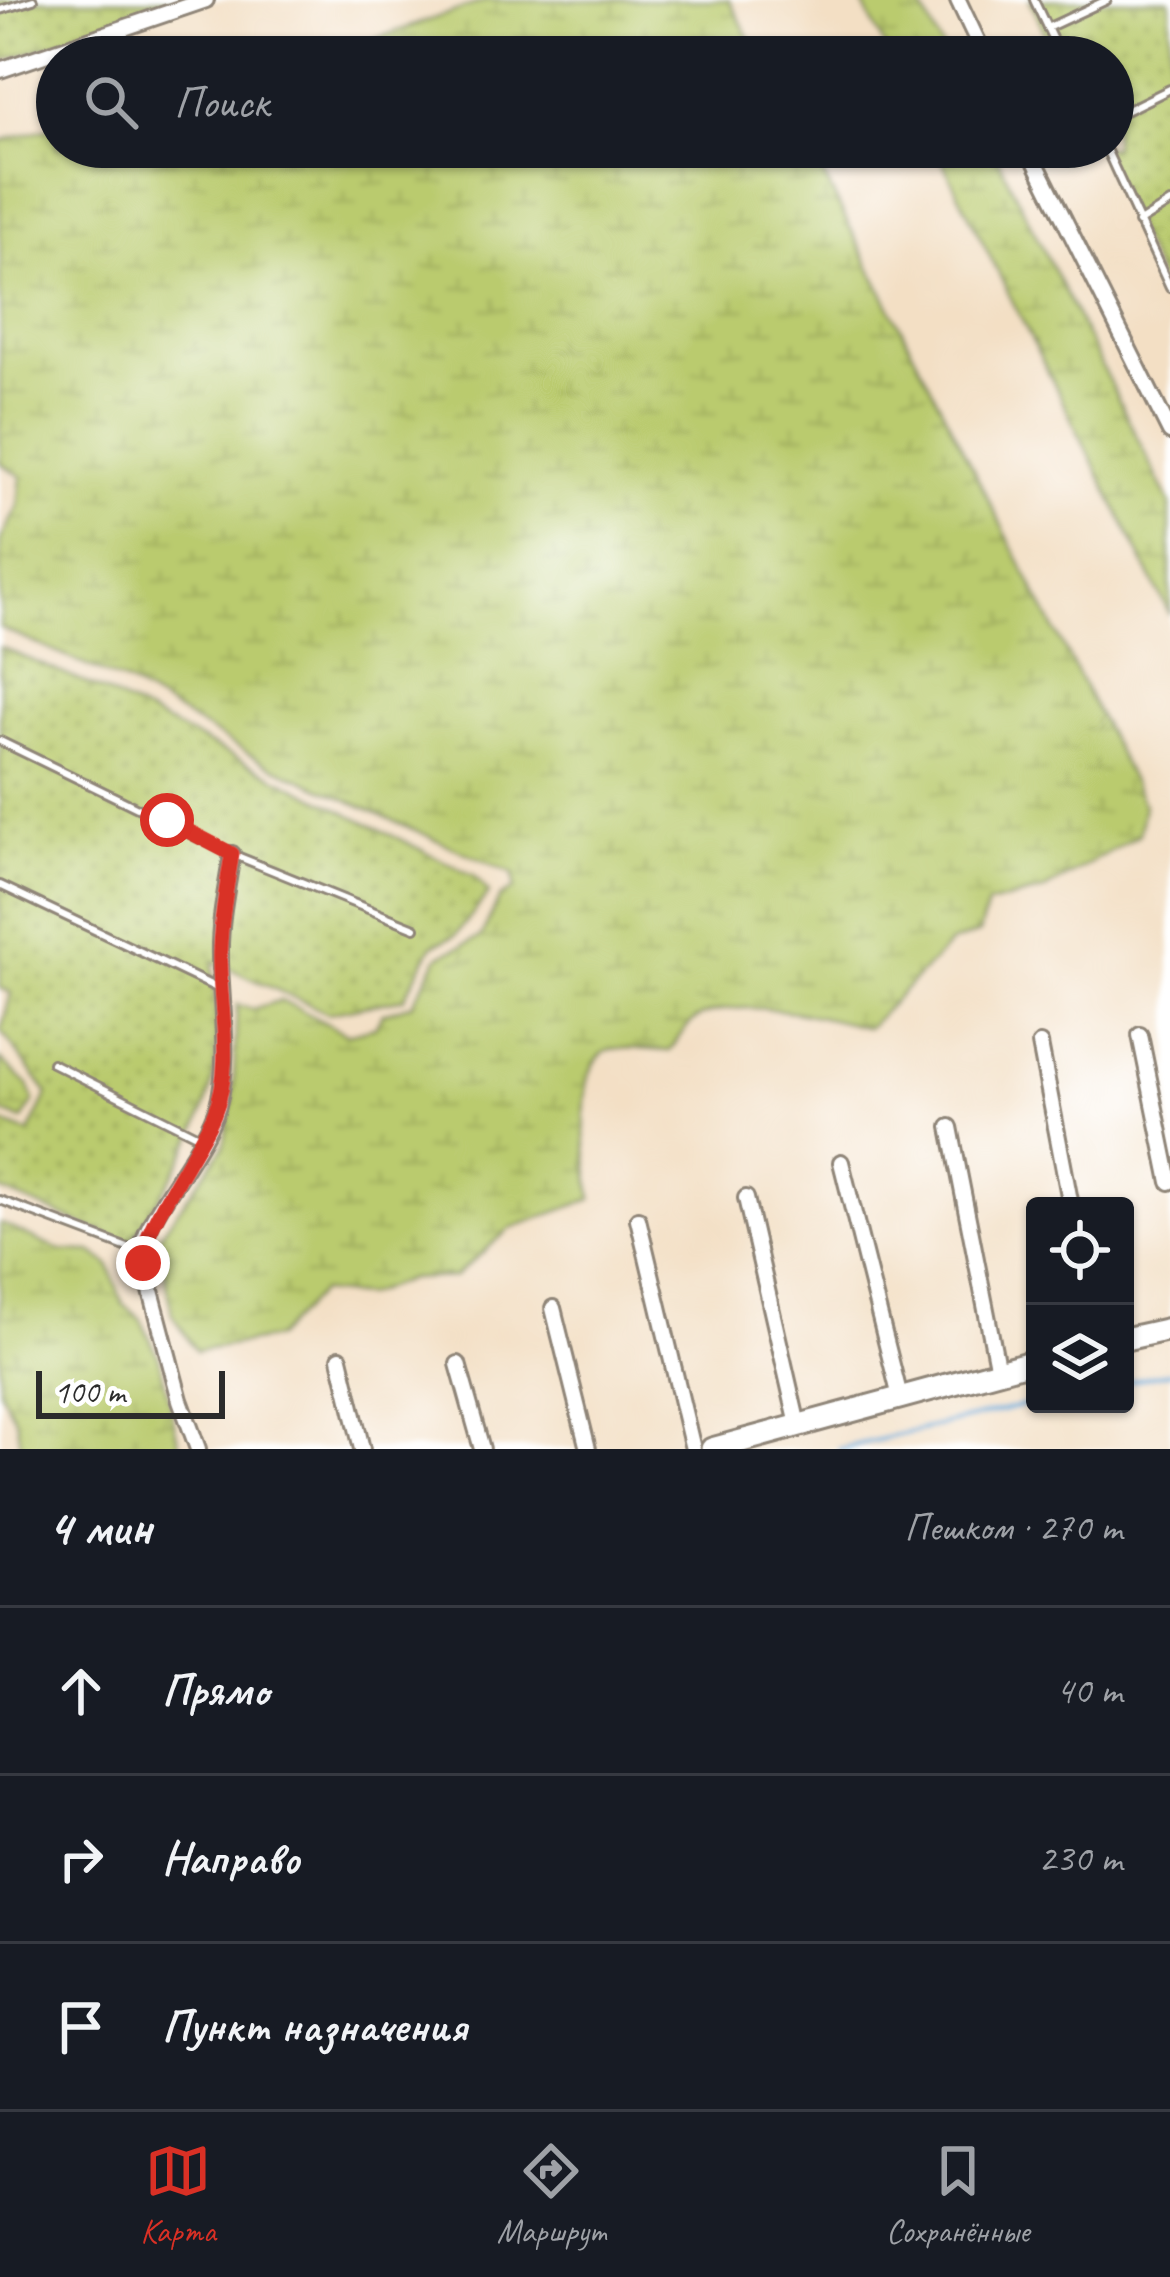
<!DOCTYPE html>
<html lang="ru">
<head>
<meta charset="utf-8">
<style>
  :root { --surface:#171b24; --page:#242831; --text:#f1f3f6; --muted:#9ea1a6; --line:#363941; --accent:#d93025 }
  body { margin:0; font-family:Caveat,sans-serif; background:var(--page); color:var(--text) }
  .controls { position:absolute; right:36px; bottom:36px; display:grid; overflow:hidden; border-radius:12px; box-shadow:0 3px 9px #0004 }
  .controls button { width:108px; height:108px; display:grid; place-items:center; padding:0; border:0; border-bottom:3px solid var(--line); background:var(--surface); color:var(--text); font:60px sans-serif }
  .scale { position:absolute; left:36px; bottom:30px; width:189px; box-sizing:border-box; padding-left:12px; border:6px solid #2b2b2b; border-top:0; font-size:33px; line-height:42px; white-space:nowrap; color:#2b2b2b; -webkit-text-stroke:9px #fff; paint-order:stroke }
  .stop { position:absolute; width:36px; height:36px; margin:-27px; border:9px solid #d93025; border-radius:50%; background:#fff }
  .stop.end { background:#d93025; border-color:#fff; box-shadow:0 3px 12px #0008 }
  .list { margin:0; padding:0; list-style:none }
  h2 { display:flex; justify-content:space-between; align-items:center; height:156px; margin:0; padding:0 48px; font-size:51px }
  h2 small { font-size:39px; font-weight:400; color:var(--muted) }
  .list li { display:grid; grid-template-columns:78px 1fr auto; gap:36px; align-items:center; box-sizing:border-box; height:168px; padding:0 48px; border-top:3px solid var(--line) }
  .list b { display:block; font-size:45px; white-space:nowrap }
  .list em { font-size:39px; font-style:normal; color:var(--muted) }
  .icon { flex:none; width:66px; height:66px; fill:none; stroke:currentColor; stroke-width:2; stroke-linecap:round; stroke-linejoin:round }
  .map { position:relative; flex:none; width:1170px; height:1449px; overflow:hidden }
  .search { position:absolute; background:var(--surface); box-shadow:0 3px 9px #0004; left:36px; right:36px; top:36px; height:132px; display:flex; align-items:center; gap:30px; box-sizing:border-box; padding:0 42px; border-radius:66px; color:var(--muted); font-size:45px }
  .sheet { height:660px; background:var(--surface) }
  nav { display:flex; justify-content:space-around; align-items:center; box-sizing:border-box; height:168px; border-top:3px solid var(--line); background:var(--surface); font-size:33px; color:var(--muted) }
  nav a { display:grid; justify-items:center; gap:6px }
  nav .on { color:var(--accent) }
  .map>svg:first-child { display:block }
  .wetland { fill:url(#wetland-marsh); stroke:#727b4c; stroke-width:3 }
  .park { fill:url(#park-dots); stroke:#727b4c; stroke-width:3 }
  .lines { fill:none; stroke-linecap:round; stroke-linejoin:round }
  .stream { stroke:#5ba2d1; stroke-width:4.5 }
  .lane-casing { stroke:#8f8578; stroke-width:12 }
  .street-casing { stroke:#8f8578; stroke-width:20 }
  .primary-casing { stroke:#8f8578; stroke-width:27 }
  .lane { stroke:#fff; stroke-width:6 }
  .street { stroke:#fff; stroke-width:14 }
  .primary { stroke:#fff; stroke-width:21 }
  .route { stroke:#d93025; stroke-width:15 }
</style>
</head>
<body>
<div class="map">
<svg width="1170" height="1449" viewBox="0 0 1170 1449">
  <defs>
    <pattern id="wetland-marsh" width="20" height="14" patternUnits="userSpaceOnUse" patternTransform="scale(3)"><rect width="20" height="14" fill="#bacb6e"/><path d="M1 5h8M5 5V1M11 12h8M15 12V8" fill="none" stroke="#a0ae5f"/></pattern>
    <pattern id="park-dots" width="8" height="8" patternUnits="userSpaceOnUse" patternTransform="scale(3)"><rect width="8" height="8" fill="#bacb6e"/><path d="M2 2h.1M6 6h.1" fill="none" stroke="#a0ae5f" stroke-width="1.8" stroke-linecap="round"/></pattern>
  </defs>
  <rect width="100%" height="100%" fill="#fff"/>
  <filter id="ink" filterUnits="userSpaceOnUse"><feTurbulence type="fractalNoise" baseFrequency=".00833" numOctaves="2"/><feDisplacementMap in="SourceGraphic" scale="24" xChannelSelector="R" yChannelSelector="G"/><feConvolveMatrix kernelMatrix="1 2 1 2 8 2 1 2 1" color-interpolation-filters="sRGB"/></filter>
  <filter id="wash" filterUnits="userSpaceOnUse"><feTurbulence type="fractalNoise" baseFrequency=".004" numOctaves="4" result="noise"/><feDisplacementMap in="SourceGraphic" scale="48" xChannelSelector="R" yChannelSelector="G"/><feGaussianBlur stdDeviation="2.7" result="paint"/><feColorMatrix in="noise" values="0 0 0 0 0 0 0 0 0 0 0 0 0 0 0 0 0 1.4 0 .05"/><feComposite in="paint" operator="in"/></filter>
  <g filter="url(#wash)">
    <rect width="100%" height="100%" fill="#f3dfc4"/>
    <g class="wetland">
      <polygon points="487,0 729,0 760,57 323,57"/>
      <polygon points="861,0 918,0 947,57 890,57"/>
      <path d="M57,126V147H809L1144,805L1139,834L1043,891L987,905L979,933L951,943L867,1028C822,1016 733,994 693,1021C683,1028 677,1041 670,1051C653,1051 630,1046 613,1049C568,1059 589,1167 592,1199L511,1228L454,1277L409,1279L365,1296L320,1292L275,1338L196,1351L172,1313L159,1236L223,1148L233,1101L237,1005L253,1009L281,1000L347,1034L375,1027L383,1013L412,1004L439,956L481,937L500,897L514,889L513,874L267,764L127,683L0,628V541L18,506L21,476L0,463V141Z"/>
      <polygon points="935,147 992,147 1170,503 1170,615"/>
      <polygon points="0,1059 28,1085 34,1101 23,1120 0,1112"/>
      <polygon points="0,1223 61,1251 91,1252 109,1265 123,1304 140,1318 159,1357 180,1449 21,1449 16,1420 0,1390"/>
    </g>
    <g class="park">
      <polygon points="0,0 184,0 0,62"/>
      <polygon points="1030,0 1170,0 1170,303 1097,147 1113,147 1113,57 1056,57"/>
      <path d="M0,647L90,685L474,876L489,893L456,935L433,945L404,998L328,1013L213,961C213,992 219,1025 216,1056C211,1124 166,1188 129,1244L0,1190V1122L29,1133L48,1094L1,1031L11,993L0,988Z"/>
    </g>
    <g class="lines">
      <g class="stream">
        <polyline points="1125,1382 1170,1372"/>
        <polyline points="839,1449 1035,1403"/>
      </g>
    </g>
  </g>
  <g filter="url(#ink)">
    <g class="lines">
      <defs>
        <g id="lane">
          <polyline points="1034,0 1061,57"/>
          <polyline points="0,10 33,0"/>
          <polyline points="1047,28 1107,0"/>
          <polyline points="1113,117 1170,89"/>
          <polyline points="1105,147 1170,288"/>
          <polyline points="1138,223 1170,203"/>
          <polyline points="0,741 232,854 415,928"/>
          <polyline points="0,885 219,989"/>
          <polyline points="52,1063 200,1137"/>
          <polyline points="0,1200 141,1253"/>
        </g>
        <g id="street">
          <polyline points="958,0 985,57"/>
          <polyline points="0,70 206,0"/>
          <polyline points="1028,147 1170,432"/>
          <polyline points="1140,1035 1170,1182"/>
          <polyline points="1040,1044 1071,1206"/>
          <polyline points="950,1127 998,1371"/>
          <polyline points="841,1162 900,1397"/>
          <polyline points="746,1198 798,1425"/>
          <polyline points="638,1219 693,1449"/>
          <polyline points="553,1308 588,1449"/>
          <polyline points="340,1358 362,1449"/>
          <polyline points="458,1364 482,1449"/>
          <path d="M198,1449L180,1400L141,1253C144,1216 204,1152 218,1105C231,1057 220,1005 220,956C219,922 227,887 232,854"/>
        </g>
        <g id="primary">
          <polyline points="1125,1339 1170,1329"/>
          <polyline points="712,1449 1035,1361"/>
        </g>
      </defs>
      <use href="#lane" class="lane-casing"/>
      <use href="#street" class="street-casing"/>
      <use href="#primary" class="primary-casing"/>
      <use href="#lane" class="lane"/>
      <use href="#street" class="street"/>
      <use href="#primary" class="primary"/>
    </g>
  </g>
  <g class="lines" filter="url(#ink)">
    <path class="route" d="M143,1263C137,1235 200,1149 214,1114C236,1061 217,1002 220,947C221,916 227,885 232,854L167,820"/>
  </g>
</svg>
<div class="controls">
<button><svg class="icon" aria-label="locate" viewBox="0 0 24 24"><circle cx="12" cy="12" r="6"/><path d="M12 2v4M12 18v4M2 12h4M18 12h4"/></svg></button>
<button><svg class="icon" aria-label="layers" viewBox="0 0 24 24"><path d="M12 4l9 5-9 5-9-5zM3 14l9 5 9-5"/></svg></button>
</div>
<div class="scale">100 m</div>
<div class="stop" style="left:167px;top:820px"></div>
<div class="stop end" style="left:143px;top:1263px"></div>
<div class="search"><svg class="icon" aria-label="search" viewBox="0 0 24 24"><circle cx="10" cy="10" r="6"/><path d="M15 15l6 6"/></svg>Поиск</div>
</div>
<section class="sheet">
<h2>4 мин<small>Пешком · 270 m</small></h2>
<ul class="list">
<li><svg class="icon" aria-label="ahead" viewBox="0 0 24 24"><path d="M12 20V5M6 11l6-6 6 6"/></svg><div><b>Прямо</b></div><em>40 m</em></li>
<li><svg class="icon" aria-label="right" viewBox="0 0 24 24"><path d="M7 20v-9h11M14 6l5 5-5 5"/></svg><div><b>Направо</b></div><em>230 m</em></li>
<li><svg class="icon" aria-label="arrive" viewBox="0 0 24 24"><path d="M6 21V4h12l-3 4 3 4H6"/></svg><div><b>Пункт назначения</b></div></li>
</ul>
</section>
<nav>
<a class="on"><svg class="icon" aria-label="map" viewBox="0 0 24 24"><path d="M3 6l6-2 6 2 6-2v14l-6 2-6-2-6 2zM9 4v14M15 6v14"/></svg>Карта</a>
<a><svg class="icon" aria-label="directions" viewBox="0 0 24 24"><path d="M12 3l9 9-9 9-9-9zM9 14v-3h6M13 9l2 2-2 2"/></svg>Маршрут</a>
<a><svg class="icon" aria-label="saved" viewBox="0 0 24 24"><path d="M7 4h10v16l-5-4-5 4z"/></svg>Сохранённые</a>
</nav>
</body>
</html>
